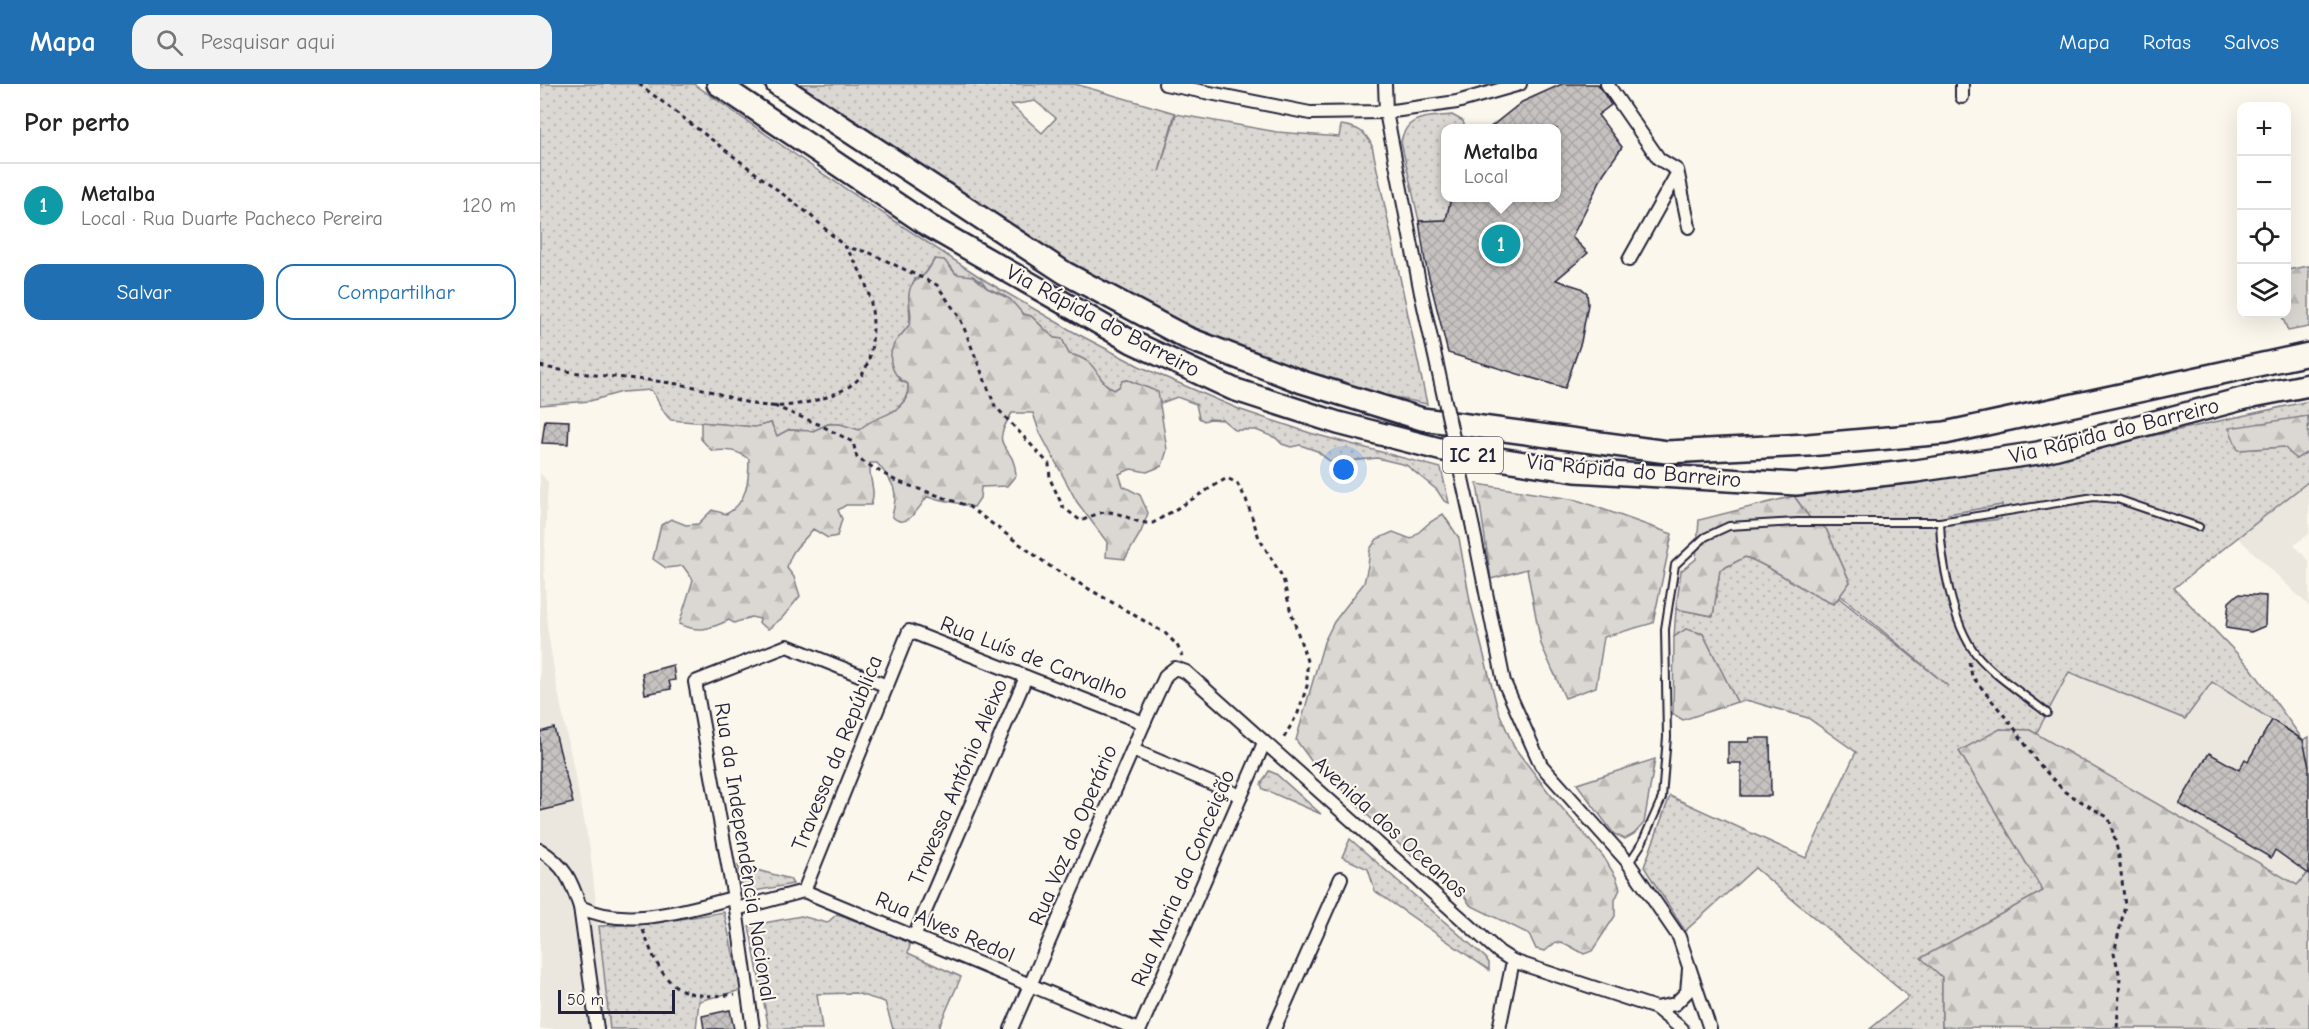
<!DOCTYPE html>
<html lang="pt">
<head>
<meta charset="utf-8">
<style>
  :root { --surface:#fff; --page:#f2f2f2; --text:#222; --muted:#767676; --line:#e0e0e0; --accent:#1f6fb2 }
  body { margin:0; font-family:"Comic Neue",sans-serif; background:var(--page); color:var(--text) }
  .controls { position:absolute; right:18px; top:18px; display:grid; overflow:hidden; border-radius:12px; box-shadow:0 6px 24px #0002 }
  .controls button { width:54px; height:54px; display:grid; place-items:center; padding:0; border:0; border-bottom:2px solid var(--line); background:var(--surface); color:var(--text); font:30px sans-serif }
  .scale { position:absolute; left:18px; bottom:15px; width:117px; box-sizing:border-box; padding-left:6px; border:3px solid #22223b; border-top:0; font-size:16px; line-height:21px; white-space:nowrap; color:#22223b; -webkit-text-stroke:4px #fbf7ec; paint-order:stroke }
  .you { position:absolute; left:804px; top:386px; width:21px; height:21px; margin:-15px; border:4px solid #fff; border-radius:50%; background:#1a73e8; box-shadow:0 0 0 9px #1a73e833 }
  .badge { display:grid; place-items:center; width:39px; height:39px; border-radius:50%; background:var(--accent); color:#fff; font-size:20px; font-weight:700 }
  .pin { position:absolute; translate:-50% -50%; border:3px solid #fff; box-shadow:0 2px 6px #0006 }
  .popup { position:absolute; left:901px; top:40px; width:120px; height:78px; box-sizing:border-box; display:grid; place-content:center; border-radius:12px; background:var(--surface); filter:drop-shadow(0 2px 4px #0005); font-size:20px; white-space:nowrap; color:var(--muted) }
  .popup b { font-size:22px; color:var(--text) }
  .popup::after { content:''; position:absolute; left:50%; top:100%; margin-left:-12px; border:12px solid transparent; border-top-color:var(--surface) }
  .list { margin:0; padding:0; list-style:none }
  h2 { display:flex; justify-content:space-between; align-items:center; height:78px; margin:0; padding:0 24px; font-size:26px }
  h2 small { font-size:20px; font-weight:400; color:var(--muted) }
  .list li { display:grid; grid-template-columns:39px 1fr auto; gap:18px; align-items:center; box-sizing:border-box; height:84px; padding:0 24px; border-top:2px solid var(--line) }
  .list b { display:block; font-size:22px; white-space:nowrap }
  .list p { margin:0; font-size:20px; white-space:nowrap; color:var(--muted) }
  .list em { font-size:20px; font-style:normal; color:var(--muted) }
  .actions { display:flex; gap:12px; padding:18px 24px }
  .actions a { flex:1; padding:14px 0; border:2px solid var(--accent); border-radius:18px; text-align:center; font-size:21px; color:var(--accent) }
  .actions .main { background:var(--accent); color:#fff }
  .icon { flex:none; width:33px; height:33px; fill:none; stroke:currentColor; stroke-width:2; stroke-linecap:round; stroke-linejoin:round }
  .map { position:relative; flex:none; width:1769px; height:945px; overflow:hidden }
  header { display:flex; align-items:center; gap:36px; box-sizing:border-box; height:84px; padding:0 30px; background:var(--accent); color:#fff }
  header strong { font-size:28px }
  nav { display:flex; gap:33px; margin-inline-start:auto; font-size:21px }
  .search { width:420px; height:54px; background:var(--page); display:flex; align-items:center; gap:15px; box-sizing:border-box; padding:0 21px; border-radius:18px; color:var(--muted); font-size:22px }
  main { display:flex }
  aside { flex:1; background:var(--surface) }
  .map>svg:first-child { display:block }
  .built { fill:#ebe7df }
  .grass { fill:url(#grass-dots); stroke:#7e7d87; stroke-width:1.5; fill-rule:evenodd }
  .forest { fill:url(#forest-firs); stroke:#7e7d87; stroke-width:1.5 }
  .building { fill:url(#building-cross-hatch); stroke:#22223b; stroke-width:1.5 }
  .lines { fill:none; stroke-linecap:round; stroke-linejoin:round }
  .service-casing { stroke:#22223b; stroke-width:10 }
  .minor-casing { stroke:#22223b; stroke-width:16 }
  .trunk-casing { stroke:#22223b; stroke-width:26 }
  .path { stroke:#22223b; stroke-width:3; stroke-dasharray:4.5 4.5; stroke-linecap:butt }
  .service { stroke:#fbf7ec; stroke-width:6 }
  .minor { stroke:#fbf7ec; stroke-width:12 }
  .trunk { stroke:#fbf7ec; stroke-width:21 }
  .minor-bridge-casing { stroke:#22223b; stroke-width:16; stroke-linecap:butt }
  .minor-bridge { stroke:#fbf7ec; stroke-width:12 }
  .labels { text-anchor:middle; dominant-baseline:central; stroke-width:4.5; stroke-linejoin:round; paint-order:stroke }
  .shield { fill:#fbf7ec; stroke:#636270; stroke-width:1.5 }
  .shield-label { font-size:21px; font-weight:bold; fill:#22223b }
  .street-label { font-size:22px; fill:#22223b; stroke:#fbf7ec }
</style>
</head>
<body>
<header>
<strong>Mapa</strong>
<div class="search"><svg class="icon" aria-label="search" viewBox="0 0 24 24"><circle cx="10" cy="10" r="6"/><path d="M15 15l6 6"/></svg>Pesquisar aqui</div>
<nav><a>Mapa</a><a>Rotas</a><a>Salvos</a></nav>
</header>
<main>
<aside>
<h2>Por perto<small></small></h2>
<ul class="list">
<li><span class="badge" style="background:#0f9aa8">1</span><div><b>Metalba</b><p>Local · Rua Duarte Pacheco Pereira</p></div><em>120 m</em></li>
</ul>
<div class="actions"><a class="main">Salvar</a><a>Compartilhar</a></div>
</aside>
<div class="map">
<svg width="1769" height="945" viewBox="0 0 1769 945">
  <defs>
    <pattern id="grass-dots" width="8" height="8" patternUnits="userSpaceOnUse" patternTransform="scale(1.5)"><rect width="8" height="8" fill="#dbd8d3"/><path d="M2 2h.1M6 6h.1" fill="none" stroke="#bcb9b6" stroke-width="1.8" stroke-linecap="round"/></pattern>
    <pattern id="forest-firs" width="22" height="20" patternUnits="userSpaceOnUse" patternTransform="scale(1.5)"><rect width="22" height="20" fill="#dbd8d3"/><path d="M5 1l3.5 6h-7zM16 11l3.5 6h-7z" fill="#bcb9b6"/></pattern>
    <pattern id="building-cross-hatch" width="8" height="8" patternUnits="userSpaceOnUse" patternTransform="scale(1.5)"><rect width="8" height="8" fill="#c6c2c0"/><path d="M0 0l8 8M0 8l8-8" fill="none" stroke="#aaa6a6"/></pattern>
  </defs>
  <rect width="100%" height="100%" fill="#fbf7ec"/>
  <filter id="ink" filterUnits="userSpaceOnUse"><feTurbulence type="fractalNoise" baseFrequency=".0167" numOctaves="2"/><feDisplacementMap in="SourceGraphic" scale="12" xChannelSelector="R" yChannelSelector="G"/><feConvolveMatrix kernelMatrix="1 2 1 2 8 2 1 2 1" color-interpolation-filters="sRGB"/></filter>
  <g filter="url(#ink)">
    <g class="built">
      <polygon points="0,389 8,398 4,479 7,542 16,598 50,765 70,945 0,945"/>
      <polygon points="1769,397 1769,450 1754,461 1769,477 1769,522 1697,453"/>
      <polygon points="1529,588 1645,635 1672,597 1763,656 1769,683 1769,787 1757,801 1496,650"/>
    </g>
    <g class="grass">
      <path d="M0,0H154L280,88L446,197L532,247L599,282L701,326L770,349L901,384L909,419L904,417L897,406L866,381L837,374L792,379L777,367L760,361L751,363L742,360L736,354L716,346H695L683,336L670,335L664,337L659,334L656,320L637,313L621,319L611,305L588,296L582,297L579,303L574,306C553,294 559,276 529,270L522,255L514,254L491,232L483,230L463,211L447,204L442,197L416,190L411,183L395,175L384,191L375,195L369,211L370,240L358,255L359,296L368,300C370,326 338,335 319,346L299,340H288L273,347L248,346L237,352L231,339L215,343L131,336C121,328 119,316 111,306L82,308L50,317L0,321Z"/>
      <path d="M258,0H535L635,29L619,88L636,30L737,48L799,53L801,41C816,43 826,47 832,62L887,320C755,294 623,236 508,167C423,116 341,57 258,0ZM495,17L516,34L502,49L471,21Z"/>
      <path d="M912,31L923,37L925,44L906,45V114H911L906,136L879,137L861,58C866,30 888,34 912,31Z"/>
      <path d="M1769,317V336L1768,333L1698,366L1744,363L1768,369L1769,367V397L1634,504L1711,584L1763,656L1769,653V683L1763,656L1672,598L1645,635L1529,588L1496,650L1490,646L1419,667L1503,807L1382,874L1402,893V943L1405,945H1330L1369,913L1215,784L1145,847L1104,783L1130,712L1266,774L1316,668L1268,634L1210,617L1197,618L1163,550L1146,545L1134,553L1136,525L1173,532L1180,486L1205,473C1237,484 1262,508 1293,520L1299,514L1408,602L1300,511L1310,498L1286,445L1269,433L1254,412L1376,399L1598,355ZM1462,421L1461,435L1409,441L1408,430Z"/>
      <polygon points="729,687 736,690 781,730 723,705 721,700"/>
      <polygon points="810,755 946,874 949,879 949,886 835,807 828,785 802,773"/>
      <path d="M198,781L250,795L253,800L210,808C199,804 200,791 198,781Z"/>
      <polygon points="184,828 201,906 159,917 156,945 70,945 59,842 110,840"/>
      <polygon points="297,830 371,857 368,869 421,893 398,945 353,945 345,918 315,909 277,910 282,945 229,945 209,842 261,832 287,839"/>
    </g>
    <g class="forest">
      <path d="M395,175L404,176L416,190L433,192L447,204L470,215L483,230L491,232L514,254L522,255L529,270C561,277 553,295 574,306L579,303L582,297L588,296L618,308L627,366L622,382L607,388L591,385L579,390L583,402L600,411L608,429L601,448L585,475L566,473L567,458L537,418L499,347L493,329H472C447,368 474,357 476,391L467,402L441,403L440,414L434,423C418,419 403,416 387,413C379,423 366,448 352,432C359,406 354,399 337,379H330C328,396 337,405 331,421H306L298,426L302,435L297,452L288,454L273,445C261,461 252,463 247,484L254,493L260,512L242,534L228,545L219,539L220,535L211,533L194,539L189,536C170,545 159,549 139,540L153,496L143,482L126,484L113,475L121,441L131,435L146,441L158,440L172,426L186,430C207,420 209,396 209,375C196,366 188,365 172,367L161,355V338L215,343L231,339L237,352L248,346L273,347L288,340H300L319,346C334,329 371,333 368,300C353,293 347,278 353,262C357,253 367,247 370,239C373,230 368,220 369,211C370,197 377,197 385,190C389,186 392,179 395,175Z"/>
      <polygon points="1769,182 1769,243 1748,247 1741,230 1746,230 1747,186"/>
      <polygon points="1768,332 1769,367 1756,375 1744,363 1698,366 1689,344"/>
      <polygon points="937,400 1037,416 1132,450 1113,539 1064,553 1056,603 1025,614 1001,560 987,485 951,495"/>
      <path d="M1254,412L1269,433L1286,445L1310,498L1294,520C1262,508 1237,484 1205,473L1180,486L1173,532L1136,525L1141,487L1156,475L1159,436Z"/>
      <polygon points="903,430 919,454 930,517 958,626 974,663 1010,710 1063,772 1076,793 1080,805 1075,816 1075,832 1052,867 1044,870 1028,861 1016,858 1005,867 996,865 989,850 930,821 923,810 910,804 900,787 872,772 824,728 793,696 772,678 756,656 784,558 794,538 824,499 828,482 830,465 837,455 853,448 871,455 889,439"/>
      <polygon points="1146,545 1163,550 1197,618 1143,636 1133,630 1134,553"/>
      <polygon points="1460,645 1490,646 1757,801 1769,787 1769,945 1402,943 1402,893 1381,874 1503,807 1419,667"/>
      <polygon points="1115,675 1104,739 1094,750 1085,755 1074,750 1037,700"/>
    </g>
    <g class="building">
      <polygon points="1022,0 1058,0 1071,21 1058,31 1082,63 1064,89 1032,153 1048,169 1016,196 1041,204 1047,209 1048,220 1041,258 1025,304 908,269 885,177 879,137 906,136 911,114 1017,114 1017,45 948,45 982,18"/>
      <polygon points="5,336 29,337 28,360 2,359"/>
      <polygon points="1698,510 1726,512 1725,542 1711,548 1686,544 1689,518"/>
      <polygon points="133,581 135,596 129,597 131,605 105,610 102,589"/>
      <polygon points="1732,636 1763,656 1769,683 1769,790 1735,766 1731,774 1639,720 1669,669 1699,686 1705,675 1708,677"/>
      <polygon points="14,644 33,719 0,727 0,648"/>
      <polygon points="1210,654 1230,654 1231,712 1201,712 1201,679 1188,679 1188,658 1209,658"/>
      <polygon points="190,926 194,945 164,945 162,932"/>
    </g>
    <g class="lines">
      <defs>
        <g id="service">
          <polyline points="1400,438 1554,413 1577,415 1659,443"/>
          <path d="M1089,779L1102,759L1122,714L1127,653L1125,545L1135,481L1165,453L1189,442L1257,438H1400C1401,475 1412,540 1436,570C1455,593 1484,610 1507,629"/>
        </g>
        <g id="minor">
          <polyline points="625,0 770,29 846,28 917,18 980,0"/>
          <polyline points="845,0 846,28 881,209"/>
          <polyline points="1067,0 1119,75 1137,86 1149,143"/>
          <polyline points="1422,0 1422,13"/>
          <polyline points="1089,176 1137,90"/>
          <polyline points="933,444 964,598 1001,681 1087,777 1139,853 1170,945"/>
          <polyline points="593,666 701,712"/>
          <path d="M0,766C25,782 31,796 40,823L57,945"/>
          <polyline points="264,807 369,547 604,639"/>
          <path d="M40,823C87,846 145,826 193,814"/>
          <polyline points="196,825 264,807 596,945"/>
          <polyline points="374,853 486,593"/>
          <polyline points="1116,924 1135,920 1147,908 1149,885"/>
          <polyline points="213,945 196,825 155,598 247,562 347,602"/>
          <polyline points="471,945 604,639 626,591 635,584 646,588 959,868 973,877 1116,924 1142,945"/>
          <polyline points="600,945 724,659"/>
          <polyline points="734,945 801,794"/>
          <polyline points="959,945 973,877"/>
        </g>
        <g id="trunk">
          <polyline points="178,0 389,142 592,258 693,305 798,339 903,366 1035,387 1256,400 1376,387 1498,369 1713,312 1769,301"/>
          <polyline points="237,0 525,189 647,254 762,298 882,335 1127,368 1268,361 1405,349 1769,270"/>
        </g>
      </defs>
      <use href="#service" class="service-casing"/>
      <use href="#minor" class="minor-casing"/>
      <use href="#trunk" class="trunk-casing"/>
      <g class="path">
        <path d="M99,0L269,130L305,163L328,168L397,201L420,234L455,322L509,380L510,395L523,423L541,437C548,434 557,429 565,428C583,427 594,441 613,439L687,394L697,399L706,415L719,454L743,494L750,525L767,577V602L758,629L742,657"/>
        <path d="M0,282C48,293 96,293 144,301C173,305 199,320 228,322C254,324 305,313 321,292C328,283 331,269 332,258C336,221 327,194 306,164"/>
        <polyline points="234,322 278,340 313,358 317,374 356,397 428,422 511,483 625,549 637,561 642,572"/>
        <polyline points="1429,578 1432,592 1475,645 1497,678 1525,708 1569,734 1579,772 1585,822 1574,869 1580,893 1577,945"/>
        <path d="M103,846C122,899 136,918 195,910"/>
      </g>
      <use href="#service" class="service"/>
      <use href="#minor" class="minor"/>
      <use href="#trunk" class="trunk"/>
      <defs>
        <polyline id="minor-bridge" points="881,209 933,444"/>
      </defs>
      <use href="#minor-bridge" class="minor-bridge-casing"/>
      <use href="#minor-bridge" class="minor-bridge"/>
    </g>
  </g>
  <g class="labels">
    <rect class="shield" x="903" y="353" width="60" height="36" rx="4.5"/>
    <g class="shield-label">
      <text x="933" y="371">IC 21</text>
    </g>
    <g class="street-label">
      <text transform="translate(563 237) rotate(28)">Via Rápida do Barreiro</text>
      <text transform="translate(1574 347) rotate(-14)">Via Rápida do Barreiro</text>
      <text transform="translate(1094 387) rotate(5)">Via Rápida do Barreiro</text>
      <text transform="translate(494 574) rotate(21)">Rua Luís de Carvalho</text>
      <text transform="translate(297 669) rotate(-68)">Travessa da República</text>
      <text transform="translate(418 698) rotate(-67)">Travessa António Aleixo</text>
      <text transform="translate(850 743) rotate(42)">Avenida dos Oceanos</text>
      <text transform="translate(533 751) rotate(-67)">Rua Voz do Operário</text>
      <text transform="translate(205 768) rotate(81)">Rua da Independência Nacional</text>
      <text transform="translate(643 794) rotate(-67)">Rua Maria da Conceição</text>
      <text transform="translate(405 843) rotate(23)">Rua Alves Redol</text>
    </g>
  </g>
</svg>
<div class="controls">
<button>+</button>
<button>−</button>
<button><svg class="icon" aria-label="locate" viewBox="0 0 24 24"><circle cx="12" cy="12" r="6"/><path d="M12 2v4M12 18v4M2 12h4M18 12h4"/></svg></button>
<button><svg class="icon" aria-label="layers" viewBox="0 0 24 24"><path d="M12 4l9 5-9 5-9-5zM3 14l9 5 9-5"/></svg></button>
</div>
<div class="scale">50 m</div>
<div class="you"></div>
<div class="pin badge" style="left:961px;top:160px;background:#0f9aa8">1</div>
<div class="popup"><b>Metalba</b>Local</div>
</div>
</main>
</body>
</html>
